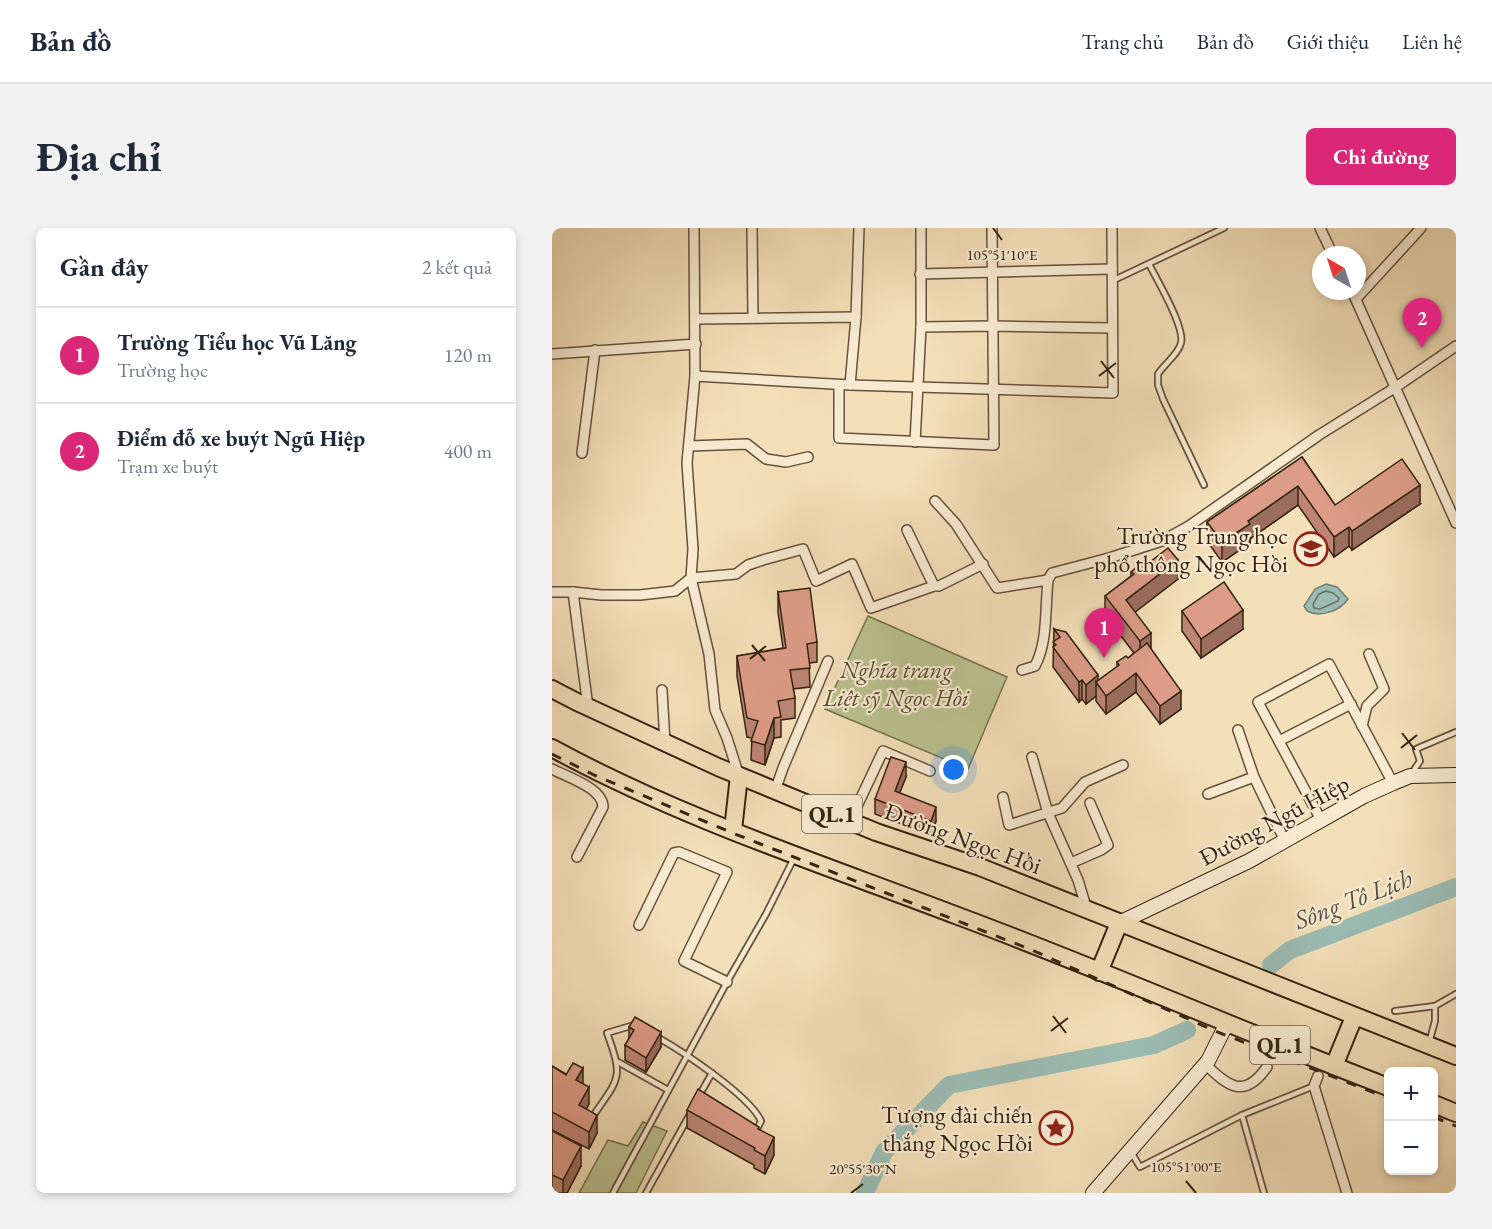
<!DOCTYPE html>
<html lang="vi">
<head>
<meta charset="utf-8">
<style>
  :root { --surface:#fff; --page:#f2f2f3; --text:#1f2937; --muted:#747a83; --line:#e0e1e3; --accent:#db2777 }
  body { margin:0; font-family:"EB Garamond",serif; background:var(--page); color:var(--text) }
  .controls { position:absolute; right:18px; bottom:18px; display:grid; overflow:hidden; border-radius:9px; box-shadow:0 3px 9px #0003 }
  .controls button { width:54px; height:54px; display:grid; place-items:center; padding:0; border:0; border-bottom:2px solid var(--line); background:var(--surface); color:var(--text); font:30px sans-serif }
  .compass { position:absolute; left:760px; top:18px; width:54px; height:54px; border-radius:50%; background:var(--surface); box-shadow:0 3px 9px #0003; rotate:321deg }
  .you { position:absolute; left:402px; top:542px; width:21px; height:21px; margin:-15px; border:4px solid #fff; border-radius:50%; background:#1a73e8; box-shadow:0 0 0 9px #1a73e833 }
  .badge { display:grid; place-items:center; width:39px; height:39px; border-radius:50%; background:var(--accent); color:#fff; font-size:20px; font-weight:700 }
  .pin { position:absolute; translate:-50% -50px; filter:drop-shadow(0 2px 3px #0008) }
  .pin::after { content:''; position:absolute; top:32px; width:21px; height:18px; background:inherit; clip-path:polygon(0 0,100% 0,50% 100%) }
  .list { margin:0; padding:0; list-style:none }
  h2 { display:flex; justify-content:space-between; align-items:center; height:78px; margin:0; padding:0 24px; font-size:26px }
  h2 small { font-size:20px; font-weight:400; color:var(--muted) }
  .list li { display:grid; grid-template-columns:39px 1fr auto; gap:18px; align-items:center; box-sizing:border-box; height:96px; padding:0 24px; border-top:2px solid var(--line) }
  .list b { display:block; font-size:22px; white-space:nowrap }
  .list p { margin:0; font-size:20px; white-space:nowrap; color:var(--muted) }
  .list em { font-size:20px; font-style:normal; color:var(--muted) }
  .map { position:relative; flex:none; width:904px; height:965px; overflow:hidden; border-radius:9px }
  header { display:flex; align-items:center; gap:36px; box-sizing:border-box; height:84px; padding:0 30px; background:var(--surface); border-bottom:2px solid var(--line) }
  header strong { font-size:28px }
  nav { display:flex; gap:33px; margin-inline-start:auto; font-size:21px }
  .intro { display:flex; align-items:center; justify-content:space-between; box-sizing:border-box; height:144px; padding:0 36px }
  h1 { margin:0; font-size:42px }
  .button { padding:15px 27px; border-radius:9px; background:var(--accent); color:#fff; font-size:21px; font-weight:700 }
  main { display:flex; gap:36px; padding:0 36px }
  aside { flex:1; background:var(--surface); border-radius:9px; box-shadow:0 3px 9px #0003 }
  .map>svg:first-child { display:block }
  .green { fill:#bac28f; stroke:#777250; stroke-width:1.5 }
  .water { fill:#9bbcb3; stroke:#727f72; stroke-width:1.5 }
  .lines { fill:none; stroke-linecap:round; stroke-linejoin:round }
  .shore { stroke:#687062; stroke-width:1.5 }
  .river { stroke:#9bbcb3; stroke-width:18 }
  .lane-casing { stroke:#64523b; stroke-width:8 }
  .street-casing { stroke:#64523b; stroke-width:12 }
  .secondary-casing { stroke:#342311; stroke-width:16 }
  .highway-casing { stroke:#342311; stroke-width:20 }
  .lane { stroke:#f7ead1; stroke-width:4.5 }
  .street { stroke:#f7ead1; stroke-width:9 }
  .secondary { stroke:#f7ead1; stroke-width:14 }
  .highway { stroke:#f3dfb8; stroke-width:16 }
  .rail { stroke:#342311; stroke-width:3; stroke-dasharray:10 10; stroke-linecap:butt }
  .wall { fill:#bd8674; stroke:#342311; stroke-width:1.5 }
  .shaded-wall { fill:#9a6d5e; stroke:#342311; stroke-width:1.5 }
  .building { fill:#dc9c87; stroke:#342311; stroke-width:1.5 }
  .ticks { fill:none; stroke:#342311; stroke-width:2 }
  .labels { text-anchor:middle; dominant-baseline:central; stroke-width:4.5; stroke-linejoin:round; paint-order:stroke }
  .shield { fill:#f7ead1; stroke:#6e5f4b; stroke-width:1.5 }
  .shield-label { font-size:22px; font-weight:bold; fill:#342311 }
  .poi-label { font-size:24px; fill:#342311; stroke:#f7ead1; text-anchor:end }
  .park-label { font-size:24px; font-style:italic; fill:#564b30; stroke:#f7ead1 }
  .street-label { font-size:24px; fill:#342311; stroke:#f7ead1 }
  .water-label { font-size:26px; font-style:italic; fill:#535142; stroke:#f7ead1 }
  .ticks-label { font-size:15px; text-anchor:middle; fill:#342311; stroke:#f7ead1; stroke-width:4.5; stroke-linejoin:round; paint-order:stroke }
</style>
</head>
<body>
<header>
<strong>Bản đồ</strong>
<nav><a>Trang chủ</a><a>Bản đồ</a><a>Giới thiệu</a><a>Liên hệ</a></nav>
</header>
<div class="intro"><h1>Địa chỉ</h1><a class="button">Chỉ đường</a></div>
<main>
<aside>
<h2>Gần đây<small>2 kết quả</small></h2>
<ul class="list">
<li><span class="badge">1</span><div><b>Trường Tiểu học Vũ Lăng</b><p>Trường học</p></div><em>120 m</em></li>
<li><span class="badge">2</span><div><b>Điểm đỗ xe buýt Ngũ Hiệp</b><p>Trạm xe buýt</p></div><em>400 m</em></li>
</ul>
</aside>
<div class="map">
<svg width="904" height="965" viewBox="0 0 904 965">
  <rect width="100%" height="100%" fill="#f3dfb8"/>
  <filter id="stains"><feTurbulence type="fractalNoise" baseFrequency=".00333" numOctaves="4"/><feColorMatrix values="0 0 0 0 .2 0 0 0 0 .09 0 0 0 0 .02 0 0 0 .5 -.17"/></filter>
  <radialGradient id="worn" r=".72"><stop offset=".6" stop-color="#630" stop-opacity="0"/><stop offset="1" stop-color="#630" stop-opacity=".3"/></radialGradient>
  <g class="green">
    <polygon points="316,388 455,449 416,541 273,481"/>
    <polygon points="91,894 115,903 84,965 27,965 56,912 76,918"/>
  </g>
  <path class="water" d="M774,356L785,359L796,371C788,383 768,390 755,383L752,378L763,361Z"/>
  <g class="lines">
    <polygon class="shore" points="774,363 781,365 787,370 786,373 768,381 762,380 761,376 767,366"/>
    <g class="river">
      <polyline points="719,737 738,722 904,659"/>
      <polyline points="313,965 332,924 397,857 602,817 635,802"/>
    </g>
    <defs>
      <g id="lane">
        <path d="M597,36C605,52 633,99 629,115C626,127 612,136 606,146V157L611,171L652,257"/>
        <polyline points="560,53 672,0"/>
        <polyline points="860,545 868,533 864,521 904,504"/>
        <polyline points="843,783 883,778"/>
        <path d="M105,809C130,823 198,868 209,893L204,903"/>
        <polyline points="877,815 883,793 883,778 904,766"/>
        <polyline points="66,834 116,862"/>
        <polyline points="147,868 160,845"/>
        <polyline points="690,887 712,965"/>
        <path d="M41,888C67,850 72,851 55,805L82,797"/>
        <polyline points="579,924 588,939 690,887 762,858"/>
        <polyline points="61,965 175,754 214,686 241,632"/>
        <polyline points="94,965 138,886"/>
      </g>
      <g id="street">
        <polyline points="142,0 143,148 135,235 141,321 139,350 157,426 163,482 175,510 187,548"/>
        <polyline points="200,0 201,90"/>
        <polyline points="768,0 781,27"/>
        <polyline points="368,46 560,41"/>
        <polyline points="800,63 904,295"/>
        <polyline points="804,71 869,0"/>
        <polyline points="304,89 307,0"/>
        <polyline points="369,99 441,98 560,100"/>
        <polyline points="0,126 144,116"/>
        <polyline points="143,148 298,157 304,89 143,91"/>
        <polyline points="287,157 287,210 442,217 440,0"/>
        <polyline points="298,157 561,165 560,0"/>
        <polyline points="363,214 369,99 369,0"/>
        <polyline points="137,218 195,216 214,231 234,234 256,229"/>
        <polyline points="30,225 43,122"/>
        <polyline points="383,273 404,296 445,360 496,352"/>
        <polyline points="355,302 382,358"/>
        <polyline points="0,364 21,364"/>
        <path d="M470,442L483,438C496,414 493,379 496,352L500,345L557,330L610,313L637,298L767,207L844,159L904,118"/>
        <polyline points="110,462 113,515"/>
        <polyline points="36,479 21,364 49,367 88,367 123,363 139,350 184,346 196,337 211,332 251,321 264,353 300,336 319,380 382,358 387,358 431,336"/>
        <polyline points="810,498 815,478 832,461 817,426"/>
        <polyline points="686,502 702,549"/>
        <polyline points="727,513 799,476"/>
        <polyline points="480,529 496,585 526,652 535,682"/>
        <path d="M0,541C15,549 51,560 51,579L25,629"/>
        <polyline points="223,563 231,540 276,433"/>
        <polyline points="656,566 702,549 733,613"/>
        <polyline points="451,569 457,597 510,580 533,554 571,537"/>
        <polyline points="769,592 706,474 777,436 841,555"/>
        <polyline points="298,593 331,523 378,543"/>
        <polyline points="519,635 549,622 556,617 538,575"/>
        <polyline points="87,697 122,625 127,624 175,644 132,733 175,754"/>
        <path d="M653,836C676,858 692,872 715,839"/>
        <polyline points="766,848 762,858 795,965"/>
      </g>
      <g id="secondary">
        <polyline points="567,695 697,633 812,568 841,555 858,548 904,547"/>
        <polyline points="541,965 656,833 675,795"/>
      </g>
      <g id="highway">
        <polyline points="0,461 25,474 166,539 324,604 428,639 904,828"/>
        <path d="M0,520C128,590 270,636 406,688C551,742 692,804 836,859"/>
        <polyline points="181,602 187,548"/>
        <polyline points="547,744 567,695"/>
        <polyline points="782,838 802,789"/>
        <polyline points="882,876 904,885"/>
      </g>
    </defs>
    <use href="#lane" class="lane-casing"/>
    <use href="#street" class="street-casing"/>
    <use href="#secondary" class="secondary-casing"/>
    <use href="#highway" class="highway-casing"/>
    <use href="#lane" class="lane"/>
    <use href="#street" class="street"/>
    <use href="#secondary" class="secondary"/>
    <use href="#highway" class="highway"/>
    <g class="rail">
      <polyline points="0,526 42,547 183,606 475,720 668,805 836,870"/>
      <polyline points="882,889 904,898"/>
    </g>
  </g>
  <g class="wall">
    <polygon points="750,229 783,277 868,276 800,322 797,318 782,329 746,277 698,311 698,315 670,334 655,313 655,294"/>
    <polygon points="594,337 626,351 583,384 599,421 629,481 608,496 584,464 554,486 544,473 544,468 534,476 530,471 527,474 501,439 502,401 546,453 565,439 565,434 576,430 582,425 553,387 553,368 579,348 579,344"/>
    <polygon points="226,364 265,414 265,434 257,435 258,459 241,461 243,470 243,490 229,492 229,509 222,510 213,537 199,532 200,510 195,509 185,448 185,428 231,420 226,384"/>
    <polygon points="630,383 691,401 649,430 630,403"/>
    <polygon points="354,549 347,565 384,593 379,607 323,586 323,571"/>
    <polygon points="77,799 109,819 94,844 73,832 73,817 77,811"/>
    <polygon points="0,838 31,856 37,876 34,881 45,905 37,921 0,902"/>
    <polygon points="135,882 207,901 222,927 213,946 202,940 202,937 135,900"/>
    <polygon points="0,903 29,938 15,965 0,965"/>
  </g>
  <g class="shaded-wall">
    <polygon points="868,257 868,276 800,322 800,303"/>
    <polygon points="746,258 746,277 698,311 698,315 670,334 670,314 696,293"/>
    <polygon points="797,299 797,318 782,329 782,309"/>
    <polygon points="626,332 626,351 574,391 574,372"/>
    <polygon points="691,382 691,401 649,430 649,411"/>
    <polygon points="599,405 599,424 588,433 588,413"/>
    <polygon points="584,445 584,464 554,486 554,468"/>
    <polygon points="546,447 546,457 544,454 544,468 534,476 534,457"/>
    <polygon points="530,452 530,471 527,474 527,454"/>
    <polygon points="629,463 629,481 608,496 608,478"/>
    <polygon points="222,490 222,510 213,537 213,517"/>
    <polygon points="354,534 354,549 343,577 343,563"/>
    <polygon points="384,579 384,593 379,607 379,593"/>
    <polygon points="109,804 109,819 94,844 94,830"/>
    <polygon points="31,840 31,858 24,852"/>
    <polygon points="37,859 37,876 27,895 27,877"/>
    <polygon points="45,887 45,905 37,921 37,904"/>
    <polygon points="222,909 222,927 213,946 213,928"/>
    <polygon points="29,918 29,938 15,965 11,965 11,952"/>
  </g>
  <g class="building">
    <polygon points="750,229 783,277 850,231 868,257 800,303 797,299 782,309 746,258 696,293 698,296 670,314 655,294"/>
    <polygon points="616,320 626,332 574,372 599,405 588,413 553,368 582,346 579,344 591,334 594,337"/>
    <polygon points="672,354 691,382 649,411 630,383"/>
    <polygon points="258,360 265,414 255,416 258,440 238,442 243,470 226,473 229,489 222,490 213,517 199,513 206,493 195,490 185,428 234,420 226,364"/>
    <polygon points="502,401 514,404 546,447 534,457 530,452 527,454 501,419 504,417 501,414 508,409"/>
    <polygon points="595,415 629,463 608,478 584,445 554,468 544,454 567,437 565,434 574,428 576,430"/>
    <polygon points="339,529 354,534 343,563 384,579 379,593 323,571"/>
    <polygon points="83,789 109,804 94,830 73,817 82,802 77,799"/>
    <polygon points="21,835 31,840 24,852 37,859 27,877 45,887 37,904 0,884 0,838 14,847"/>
    <polygon points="146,861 207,899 206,901 222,909 213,928 202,922 203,920 135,882"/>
    <polygon points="0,903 29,918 11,952 0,947"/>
  </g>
  <path class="ticks" d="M441,0L450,12M549,133L562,150M547,148L564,135M200,417L213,433M198,431L214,418M850,505L863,522M849,520L865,507M501,788L514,805M499,803L516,790M634,953L644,965M299,965L311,956"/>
  <defs>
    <symbol id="school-ring" viewBox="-11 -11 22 22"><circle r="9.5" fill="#f7ead1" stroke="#8f2418" stroke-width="1.5"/><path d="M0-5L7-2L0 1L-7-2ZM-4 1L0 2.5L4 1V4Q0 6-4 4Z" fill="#8f2418"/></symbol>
    <symbol id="sight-ring" viewBox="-11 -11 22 22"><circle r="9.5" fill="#f7ead1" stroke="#8f2418" stroke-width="1.5"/><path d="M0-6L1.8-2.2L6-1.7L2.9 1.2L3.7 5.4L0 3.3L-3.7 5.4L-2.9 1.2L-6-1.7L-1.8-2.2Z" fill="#8f2418"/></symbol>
  </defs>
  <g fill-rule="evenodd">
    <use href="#school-ring" x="740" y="302" width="38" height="38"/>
    <use href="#sight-ring" x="485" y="881" width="38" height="38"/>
  </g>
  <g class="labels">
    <g class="shield">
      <rect x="250" y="567" width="60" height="38" rx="4.5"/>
      <rect x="698" y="798" width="60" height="38" rx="4.5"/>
    </g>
    <g class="shield-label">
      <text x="280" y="586">QL.1</text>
      <text x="728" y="817">QL.1</text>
    </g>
    <g class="poi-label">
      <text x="736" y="307">Trường Trung học<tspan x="736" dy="28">phổ thông Ngọc Hồi</tspan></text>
      <text x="481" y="886">Tượng đài chiến<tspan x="481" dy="28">thắng Ngọc Hồi</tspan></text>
    </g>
    <g class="park-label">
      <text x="344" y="441">Nghĩa trang<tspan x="344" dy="28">Liệt sỹ Ngọc Hồi</tspan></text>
    </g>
    <g class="street-label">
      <text transform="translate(722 592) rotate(-28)">Đường Ngũ Hiệp</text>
      <text transform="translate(411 610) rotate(20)">Đường Ngọc Hồi</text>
    </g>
    <g class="water-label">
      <text transform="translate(801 671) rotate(-21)">Sông Tô Lịch</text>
    </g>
  </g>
  <g class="ticks-label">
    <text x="450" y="32">105°51'10"E</text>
    <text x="634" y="944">105°51'00"E</text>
    <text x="311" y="946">20°55'30"N</text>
  </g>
  <rect width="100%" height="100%" filter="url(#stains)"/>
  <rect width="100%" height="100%" fill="url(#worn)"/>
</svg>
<div class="controls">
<button>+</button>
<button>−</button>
</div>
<svg class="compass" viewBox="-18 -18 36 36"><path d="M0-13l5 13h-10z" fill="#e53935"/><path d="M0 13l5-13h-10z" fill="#747a83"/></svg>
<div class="you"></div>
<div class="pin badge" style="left:552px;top:430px">1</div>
<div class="pin badge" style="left:870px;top:120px">2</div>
</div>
</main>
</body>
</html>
